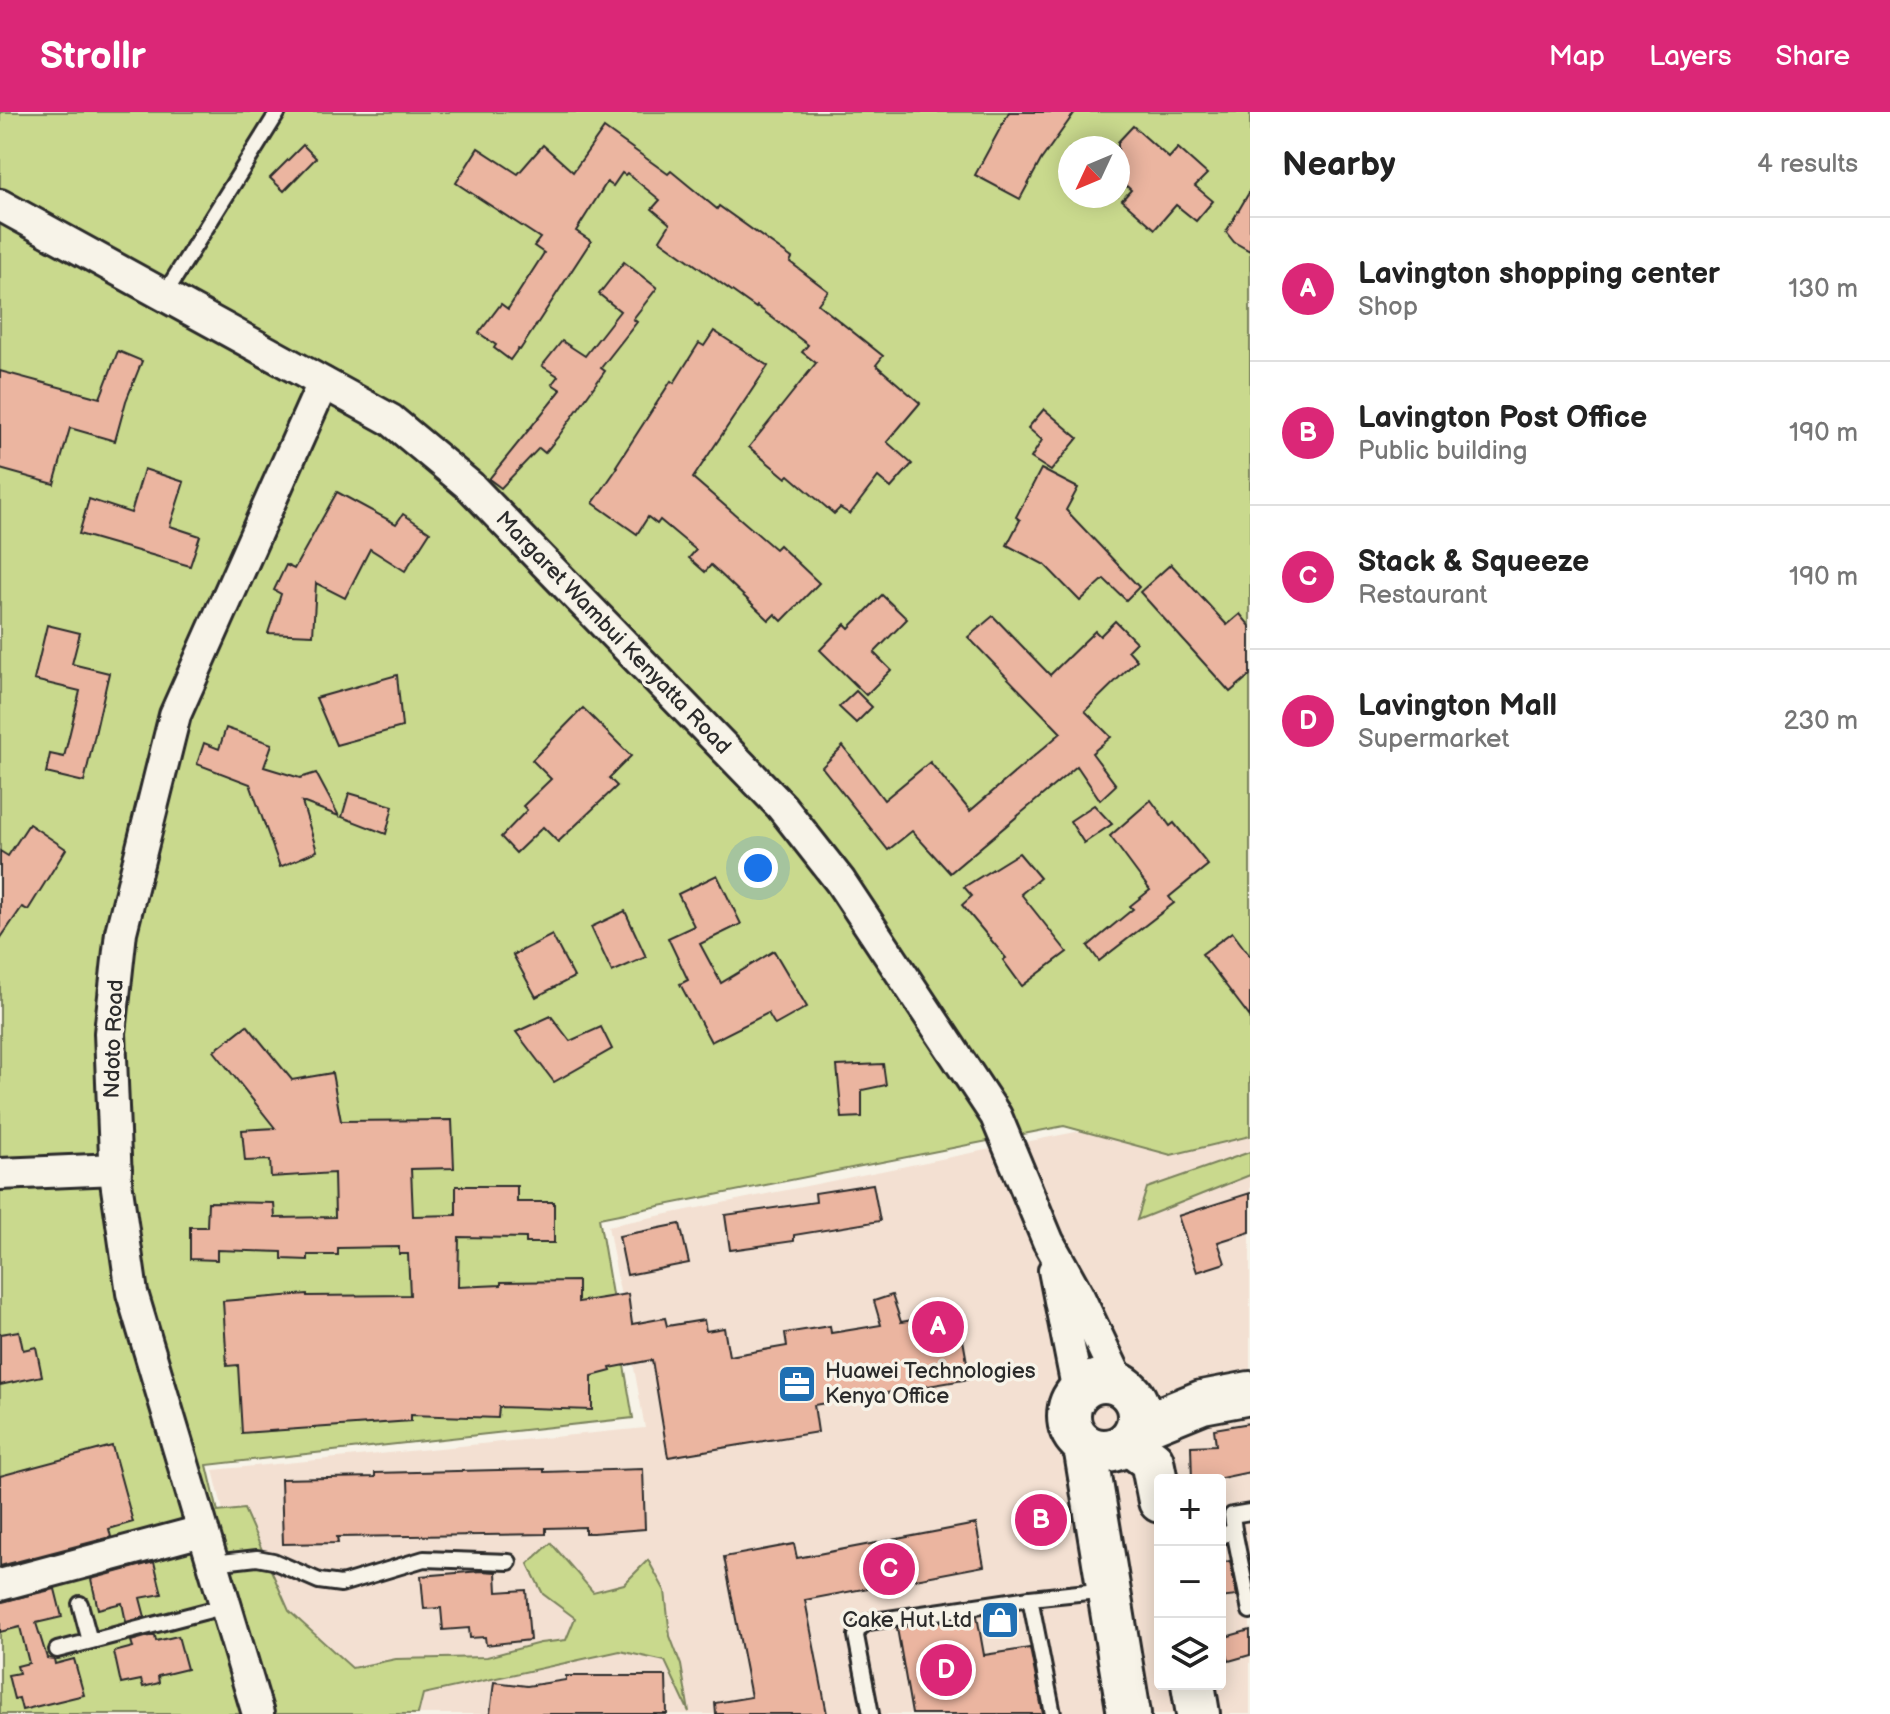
<!DOCTYPE html>
<html lang="en">
<head>
<meta charset="utf-8">
<style>
  :root { --surface:#fff; --page:#f6f6f6; --text:#222; --muted:#767676; --line:#e0e0e0; --accent:#db2777 }
  body { margin:0; font-family:"Balsamiq Sans",sans-serif; background:var(--page); color:var(--text) }
  .controls { position:absolute; right:24px; bottom:24px; display:grid; overflow:hidden; border-radius:8px; box-shadow:0 4px 20px #0003 }
  .controls button { width:72px; height:72px; display:grid; place-items:center; padding:0; border:0; border-bottom:2px solid var(--line); background:var(--surface); color:var(--text); font:40px sans-serif }
  .compass { position:absolute; left:1058px; top:24px; width:72px; height:72px; border-radius:50%; background:var(--surface); box-shadow:0 4px 20px #0003; rotate:226deg }
  .you { position:absolute; left:758px; top:756px; width:28px; height:28px; margin:-20px; border:6px solid #fff; border-radius:50%; background:#1a73e8; box-shadow:0 0 0 12px #1a73e833 }
  .badge { display:grid; place-items:center; width:52px; height:52px; border-radius:50%; background:var(--accent); color:#fff; font-size:26px; font-weight:700 }
  .pin { position:absolute; translate:-50% -50%; border:4px solid #fff; box-shadow:0 2px 8px #0006 }
  .list { margin:0; padding:0; list-style:none }
  h2 { display:flex; justify-content:space-between; align-items:center; height:104px; margin:0; padding:0 32px; font-size:34px }
  h2 small { font-size:26px; font-weight:400; color:var(--muted) }
  .list li { display:grid; grid-template-columns:52px 1fr auto; gap:24px; align-items:center; box-sizing:border-box; height:144px; padding:0 32px; border-top:2px solid var(--line) }
  .list b { display:block; font-size:30px; white-space:nowrap }
  .list p { margin:0; font-size:26px; white-space:nowrap; color:var(--muted) }
  .list em { font-size:26px; font-style:normal; color:var(--muted) }
  .icon { flex:none; width:44px; height:44px; fill:none; stroke:currentColor; stroke-width:2; stroke-linecap:round; stroke-linejoin:round }
  .map { position:relative; flex:none; width:1250px; height:1602px; overflow:hidden }
  header { display:flex; align-items:center; gap:48px; box-sizing:border-box; height:112px; padding:0 40px; background:var(--accent); color:#fff }
  header strong { font-size:38px }
  nav { display:flex; gap:44px; margin-inline-start:auto; font-size:28px }
  main { display:flex }
  aside { flex:1; background:var(--surface) }
  .map>svg:first-child { display:block }
  .built { fill:#f3e0d2; fill-rule:evenodd }
  .green { fill:#c9d98d; stroke:#7a825c; stroke-width:2; fill-rule:evenodd }
  .building { fill:#ebb5a0; stroke:#2b2b2b; stroke-width:2 }
  .lines { fill:none; stroke-linecap:round; stroke-linejoin:round }
  .lane-casing { stroke:#2b2b2b; stroke-width:20 }
  .street-casing { stroke:#2b2b2b; stroke-width:36 }
  .secondary-casing { stroke:#2b2b2b; stroke-width:48 }
  .lane { stroke:#f7f3e8; stroke-width:14 }
  .street { stroke:#f7f3e8; stroke-width:30 }
  .secondary { stroke:#f7f3e8; stroke-width:42 }
  .labels { text-anchor:middle; dominant-baseline:central; stroke-width:7; stroke-linejoin:round; paint-order:stroke }
  .street-label { font-size:22px; fill:#2b2b2b; stroke:#f7f3e8 }
  .poi-label { font-size:22px; fill:#2b2b2b; stroke:#f7f3e8; text-anchor:start }
</style>
</head>
<body>
<header>
<strong>Strollr</strong>
<nav><a>Map</a><a>Layers</a><a>Share</a></nav>
</header>
<main>
<div class="map">
<svg width="1250" height="1602" viewBox="0 0 1250 1602">
  <rect width="100%" height="100%" fill="#f7f3e8"/>
  <filter id="ink" filterUnits="userSpaceOnUse"><feTurbulence type="fractalNoise" baseFrequency=".0125" numOctaves="2"/><feDisplacementMap in="SourceGraphic" scale="16" xChannelSelector="R" yChannelSelector="G"/><feConvolveMatrix kernelMatrix="1 2 1 2 8 2 1 2 1" color-interpolation-filters="sRGB"/></filter>
  <g filter="url(#ink)">
    <path class="built" d="M1250,985V1602H273L213,1358L645,1316L608,1114ZM1160,1368H1220V1572H1160Z"/>
    <g class="green">
      <path d="M0,0H1250V1024L1171,1043L1064,1014L599,1106L633,1306L207,1353L218,1400L244,1397L289,1499L352,1556L396,1547L487,1545L540,1531L566,1528L575,1506L543,1482L528,1452L551,1431L593,1480L624,1472L648,1448L665,1479L670,1524L681,1553L689,1600L665,1549L620,1539L423,1582L418,1602H0ZM1070,36H1118V84H1070Z"/>
      <polygon points="1250,1040 1250,1063 1137,1108 1147,1076"/>
    </g>
    <g class="building">
      <polygon points="1009,0 1075,0 1041,48 1020,87 975,63"/>
      <polygon points="1133,14 1169,46 1178,36 1207,62 1195,74 1213,89 1196,109 1176,93 1155,117 1122,88 1131,78 1118,66 1118,30"/>
      <polygon points="604,16 668,62 671,59 717,97 719,94 792,146 790,150 828,179 818,192 883,244 876,253 920,291 887,330 912,352 891,376 878,365 850,402 840,396 834,402 789,363 786,366 749,335 816,251 802,240 808,233 757,194 756,196 660,128 670,112 652,97 660,88 627,61 625,63 622,61 613,74 607,70 576,119 591,129 520,238 518,237 510,248 494,236 496,233 479,221 501,192 508,197 544,141 534,134 540,126 456,71 478,36 518,62 543,33 573,60"/>
      <polygon points="303,33 316,46 284,79 270,66"/>
      <polygon points="1250,79 1250,139 1234,130 1226,120"/>
      <polygon points="624,150 657,176 633,207 637,210 601,256 605,259 558,325 545,341 539,336 501,376 489,367 561,278 552,272 558,264 542,254 562,229 585,244 620,199 599,182"/>
      <polygon points="714,219 768,254 693,366 775,437 779,433 819,471 782,509 775,502 769,508 711,453 705,460 689,446 696,438 660,408 657,412 648,405 637,422 593,391 618,355 616,354 671,269 674,271 699,231 704,234"/>
      <polygon points="118,239 142,249 126,289 115,329 70,316 54,372 0,357 0,259 100,286"/>
      <polygon points="1044,297 1078,326 1051,359 1031,346 1042,328 1028,316"/>
      <polygon points="144,357 184,370 170,414 200,424 190,454 79,422 89,387 131,401"/>
      <polygon points="1041,357 1078,376 1066,398 1139,475 1126,488 1104,467 1080,489 1045,453 1007,433 1020,408 1016,405"/>
      <polygon points="337,380 396,412 403,402 430,420 405,459 370,437 345,486 316,471 313,523 268,521 281,482 274,478 286,453 294,457"/>
      <polygon points="1171,452 1227,513 1240,502 1250,514 1250,563 1230,580 1140,480"/>
      <polygon points="882,483 907,507 874,541 891,558 866,583 820,538 845,512 849,516"/>
      <polygon points="993,504 1050,563 1095,519 1100,524 1115,509 1136,530 1128,538 1137,548 1085,599 1111,625 1092,641 1116,673 1100,688 1077,654 950,761 912,719 888,738 822,655 843,634 884,688 930,650 970,699 1061,621 968,525"/>
      <polygon points="47,513 80,521 72,552 109,561 84,670 46,661 50,642 64,645 80,579 34,568"/>
      <polygon points="397,563 402,615 336,633 316,586"/>
      <polygon points="856,579 872,595 856,611 839,595"/>
      <polygon points="583,596 631,644 609,666 617,674 558,730 543,715 516,741 501,725 527,698 523,694 551,667 532,648"/>
      <polygon points="226,616 272,632 264,655 300,666 316,661 339,704 302,690 317,739 280,755 250,672 197,652 204,631 219,637"/>
      <polygon points="349,681 393,694 386,722 342,705"/>
      <polygon points="1151,688 1170,714 1174,711 1208,753 1169,785 1174,791 1099,849 1088,834 1133,797 1130,794 1150,778 1110,724"/>
      <polygon points="1094,693 1112,712 1084,731 1070,709"/>
      <polygon points="29,712 66,737 28,798 22,795 0,827 0,739 8,744"/>
      <polygon points="1019,741 1040,766 1021,782 1067,840 1022,874 1003,848 1006,846 962,793 972,784 964,775"/>
      <polygon points="717,763 741,812 700,832 721,871 774,839 807,895 775,913 768,901 711,930 680,872 688,868 668,826 694,814 678,782"/>
      <polygon points="625,799 646,845 612,860 591,815"/>
      <polygon points="1232,820 1250,844 1250,905 1202,842"/>
      <polygon points="552,823 574,865 536,885 513,843"/>
      <polygon points="551,904 570,929 601,915 612,937 554,970 516,920"/>
      <polygon points="247,913 292,968 332,961 341,1009 452,1008 454,1056 411,1057 413,1104 456,1103 456,1074 517,1074 517,1090 554,1090 554,1131 526,1131 526,1126 459,1125 458,1175 501,1173 501,1170 578,1169 578,1190 628,1182 632,1212 665,1206 667,1214 704,1208 706,1219 724,1216 729,1244 787,1234 785,1221 830,1214 831,1221 881,1213 874,1189 892,1183 901,1210 958,1200 970,1267 814,1293 818,1320 668,1345 652,1248 610,1256 611,1259 592,1264 592,1298 499,1295 498,1306 411,1303 411,1309 242,1321 238,1253 227,1254 223,1189 307,1182 307,1184 410,1183 408,1142 399,1142 399,1135 338,1136 338,1143 308,1143 308,1148 282,1147 282,1140 217,1138 217,1148 190,1147 190,1115 207,1115 208,1090 274,1091 275,1106 335,1105 334,1061 271,1065 270,1048 245,1049 242,1018 275,1016 214,939"/>
      <polygon points="883,952 886,973 862,978 862,1005 842,1006 837,954"/>
      <polygon points="873,1072 880,1109 794,1123 794,1129 730,1138 725,1103 816,1090 815,1081"/>
      <polygon points="1250,1081 1250,1120 1218,1130 1225,1151 1197,1160 1178,1104"/>
      <polygon points="680,1112 689,1151 627,1163 619,1124"/>
      <polygon points="19,1219 23,1238 36,1235 42,1264 0,1273 0,1222"/>
      <polygon points="1250,1311 1250,1360 1212,1368 1192,1368 1191,1334 1216,1333 1214,1317"/>
      <polygon points="112,1334 133,1410 109,1417 111,1425 0,1454 0,1364"/>
      <polygon points="544,1357 544,1360 643,1357 645,1417 593,1421 585,1421 585,1415 546,1416 546,1422 337,1425 338,1431 283,1432 281,1367 375,1365 375,1361"/>
      <polygon points="976,1412 984,1454 805,1488 827,1602 716,1602 715,1591 751,1585 724,1445 794,1432 797,1446"/>
      <polygon points="1230,1449 1237,1484 1220,1486 1220,1451"/>
      <polygon points="154,1450 162,1482 140,1486 145,1505 126,1510 122,1491 98,1497 91,1467"/>
      <polygon points="481,1459 496,1460 497,1480 526,1478 530,1528 486,1533 485,1525 470,1526 469,1516 443,1518 441,1496 424,1497 421,1464"/>
      <polygon points="55,1477 62,1505 36,1511 47,1546 54,1547 55,1552 74,1547 84,1583 22,1598 19,1586 14,1587 8,1563 19,1561 17,1554 29,1551 20,1515 0,1520 0,1490"/>
      <polygon points="977,1504 984,1543 1030,1536 1043,1602 912,1602 897,1516"/>
      <polygon points="1250,1518 1250,1543 1229,1549 1222,1526"/>
      <polygon points="149,1524 155,1524 156,1529 178,1524 187,1557 158,1564 159,1571 143,1575 141,1568 121,1572 114,1540 133,1535 131,1529"/>
      <polygon points="566,1564 666,1564 667,1602 490,1602 494,1570 527,1574 566,1568"/>
    </g>
    <g class="lines">
      <defs>
        <g id="lane">
          <polyline points="164,183 278,0"/>
          <polyline points="1234,1418 1250,1499"/>
          <polyline points="1220,1425 1234,1418 1232,1403 1250,1400"/>
          <polyline points="213,1451 257,1446 273,1449 319,1469 341,1472 424,1447 509,1450"/>
          <polyline points="1030,1486 1053,1602"/>
          <polyline points="80,1492 90,1529"/>
          <polyline points="57,1538 226,1494"/>
          <polyline points="871,1602 856,1524 858,1517 868,1510 1030,1486 1107,1478"/>
        </g>
        <g id="street">
          <polyline points="0,93 391,308 470,374 781,694 840,769 996,1004 1048,1129 1078,1183 1120,1272"/>
          <polyline points="0,1062 116,1057"/>
          <polyline points="1054,1158 1078,1280"/>
          <polyline points="0,1473 202,1419"/>
          <polyline points="258,1602 132,1181 116,1069 110,921 121,820 175,603 323,271"/>
        </g>
        <g id="secondary">
          <circle cx="1104" cy="1304" r="35"/>
          <polyline points="1138,1316 1202,1290 1250,1281"/>
          <polyline points="1128,1331 1152,1349 1160,1389"/>
          <polyline points="1085,1334 1129,1602"/>
          <polyline points="1193,1572 1198,1602"/>
        </g>
      </defs>
      <use href="#lane" class="lane-casing"/>
      <use href="#street" class="street-casing"/>
      <use href="#secondary" class="secondary-casing"/>
      <use href="#lane" class="lane"/>
      <use href="#street" class="street"/>
      <use href="#secondary" class="secondary"/>
    </g>
  </g>
  <defs>
    <symbol id="office-square" viewBox="-11 -11 22 22"><rect x="-9" y="-9" width="18" height="18" rx="4" fill="#1f6fb2" stroke="#f7f3e8"/><path d="M-6-3h4V-5.5h4V-3h4V5H-6ZM-1-4.5V-3h2v-1.5ZM-6 0V1H6V0Z" fill="#fff"/></symbol>
    <symbol id="shop-square" viewBox="-11 -11 22 22"><rect x="-9" y="-9" width="18" height="18" rx="4" fill="#1f6fb2" stroke="#f7f3e8"/><path d="M-5-2.5h2.3a2.7 3.5 0 0 1 5.4 0H5L5.5 6h-11ZM-1.5-2.5h3a1.5 2.3 0 0 0-3 0Z" fill="#fff"/></symbol>
  </defs>
  <g fill-rule="evenodd">
    <use href="#office-square" x="775" y="1250" width="44" height="44"/>
    <use href="#shop-square" x="978" y="1486" width="44" height="44"/>
  </g>
  <g class="labels">
    <g class="street-label">
      <text transform="translate(613 521) rotate(46)">Margaret Wambui Kenyatta Road</text>
      <text transform="translate(114 927) rotate(-88)">Ndoto Road</text>
    </g>
    <g class="poi-label">
      <text x="825" y="1259">Huawei Technologies<tspan x="825" dy="25">Kenya Office</tspan></text>
      <text x="972" y="1508" text-anchor="end">Cake Hut Ltd</text>
    </g>
  </g>
</svg>
<div class="controls">
<button>+</button>
<button>−</button>
<button><svg class="icon" aria-label="layers" viewBox="0 0 24 24"><path d="M12 4l9 5-9 5-9-5zM3 14l9 5 9-5"/></svg></button>
</div>
<svg class="compass" viewBox="-18 -18 36 36"><path d="M0-13l5 13h-10z" fill="#e53935"/><path d="M0 13l5-13h-10z" fill="#767676"/></svg>
<div class="you"></div>
<div class="pin badge" style="left:938px;top:1215px">A</div>
<div class="pin badge" style="left:1041px;top:1408px">B</div>
<div class="pin badge" style="left:889px;top:1457px">C</div>
<div class="pin badge" style="left:946px;top:1558px">D</div>
</div>
<aside>
<h2>Nearby<small>4 results</small></h2>
<ul class="list">
<li><span class="badge">A</span><div><b>Lavington shopping center</b><p>Shop</p></div><em>130 m</em></li>
<li><span class="badge">B</span><div><b>Lavington Post Office</b><p>Public building</p></div><em>190 m</em></li>
<li><span class="badge">C</span><div><b>Stack &amp; Squeeze</b><p>Restaurant</p></div><em>190 m</em></li>
<li><span class="badge">D</span><div><b>Lavington Mall</b><p>Supermarket</p></div><em>230 m</em></li>
</ul>
</aside>
</main>
</body>
</html>
